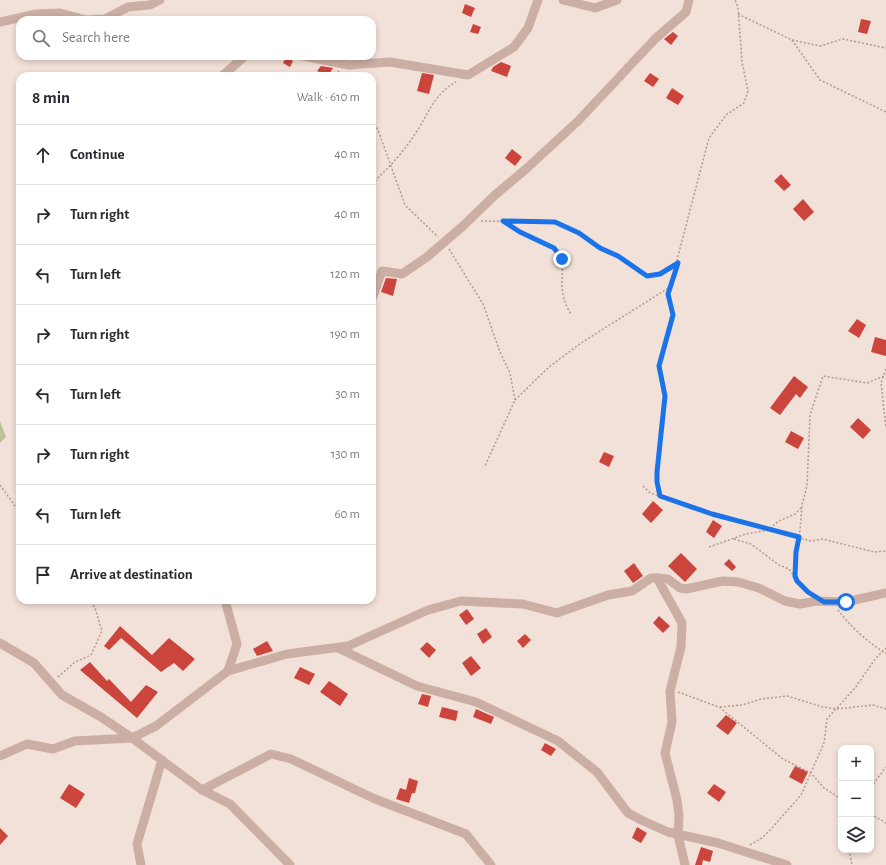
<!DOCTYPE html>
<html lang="en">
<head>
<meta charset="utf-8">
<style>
  :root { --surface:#fff; --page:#f2f2f3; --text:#2b2b33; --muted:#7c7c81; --line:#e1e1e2 }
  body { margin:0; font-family:"Alegreya Sans",sans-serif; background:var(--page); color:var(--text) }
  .controls { position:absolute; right:12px; bottom:12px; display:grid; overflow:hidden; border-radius:8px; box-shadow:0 2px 6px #0003 }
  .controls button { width:36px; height:36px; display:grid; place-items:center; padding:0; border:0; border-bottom:1px solid var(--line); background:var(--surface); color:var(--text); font:20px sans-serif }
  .stop { position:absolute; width:12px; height:12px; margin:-9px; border:3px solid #1a73e8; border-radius:50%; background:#fff }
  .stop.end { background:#1a73e8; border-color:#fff; box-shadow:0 1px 4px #0008 }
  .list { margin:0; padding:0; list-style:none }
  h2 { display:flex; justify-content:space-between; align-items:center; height:52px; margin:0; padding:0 16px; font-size:17px }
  h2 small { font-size:13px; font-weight:400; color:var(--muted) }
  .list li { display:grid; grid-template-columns:26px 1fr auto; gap:12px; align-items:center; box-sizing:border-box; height:60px; padding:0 16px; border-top:1px solid var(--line) }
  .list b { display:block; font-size:15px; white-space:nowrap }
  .list em { font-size:13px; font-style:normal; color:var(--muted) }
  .icon { flex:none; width:22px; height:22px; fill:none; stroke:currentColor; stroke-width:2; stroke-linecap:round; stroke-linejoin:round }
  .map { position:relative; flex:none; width:886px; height:865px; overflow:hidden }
  .search { position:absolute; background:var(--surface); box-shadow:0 2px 6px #0003; left:16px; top:16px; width:360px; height:44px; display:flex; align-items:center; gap:10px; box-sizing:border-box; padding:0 14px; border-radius:12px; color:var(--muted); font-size:15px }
  .panel { position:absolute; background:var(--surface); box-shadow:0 2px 6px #0003; left:16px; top:72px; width:360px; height:532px; border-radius:12px }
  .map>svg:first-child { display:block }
  .green { fill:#bbc298 }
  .building { fill:#cc453d }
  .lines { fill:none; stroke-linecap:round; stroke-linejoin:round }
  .path { stroke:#b6988e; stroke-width:1.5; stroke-dasharray:2 2; stroke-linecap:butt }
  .minor { stroke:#cbaea4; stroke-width:9 }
  .route { stroke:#1a73e8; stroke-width:5 }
</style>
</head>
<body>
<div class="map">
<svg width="886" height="865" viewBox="0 0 886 865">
  <rect width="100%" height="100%" fill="#f2e1d8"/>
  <polygon class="green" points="0,421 6,437 0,443"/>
  <g class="building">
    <polygon points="465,4 475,8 471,17 462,13"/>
    <polygon points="861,19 871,21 867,34 858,32"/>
    <polygon points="473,24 481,27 478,34 470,32"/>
    <polygon points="673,32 678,36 671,45 664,39"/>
    <polygon points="286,57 293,61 290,67 283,63"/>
    <polygon points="501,62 511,66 507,77 491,71 493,67"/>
    <polygon points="321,66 333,68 328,76 317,71"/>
    <polygon points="422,73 434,75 429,94 417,91"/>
    <polygon points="650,73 659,79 653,87 644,81"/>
    <polygon points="672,88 684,96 678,105 666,98"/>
    <polygon points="512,149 522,157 515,166 505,158"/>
    <polygon points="781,174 791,185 784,191 774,181"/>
    <polygon points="803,199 814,212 804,221 793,209"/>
    <polygon points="386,278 397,279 393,296 381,292"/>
    <polygon points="857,319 866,325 859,338 848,331"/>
    <polygon points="875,337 886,340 886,356 871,352"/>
    <polygon points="794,376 808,387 800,398 796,394 780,415 770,408"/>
    <polygon points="858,418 871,430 863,439 850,427"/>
    <polygon points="791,431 804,438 798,449 785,442"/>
    <polygon points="604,452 614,456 609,467 599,462"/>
    <polygon points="653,501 663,510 651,523 642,514"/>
    <polygon points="713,520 722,526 714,538 706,532"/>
    <polygon points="681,553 697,569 685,582 668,566"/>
    <polygon points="729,559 736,567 732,571 724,564"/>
    <polygon points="634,563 643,576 633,583 624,571"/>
    <polygon points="467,609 474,619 466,625 459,615"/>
    <polygon points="659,616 670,626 663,633 653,623"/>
    <polygon points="120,626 152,655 169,638 195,659 183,671 174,663 161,672 121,638 109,650 104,646"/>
    <polygon points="486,628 492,637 483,644 477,634"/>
    <polygon points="525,634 531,640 523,648 517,641"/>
    <polygon points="267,641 273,651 257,656 253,649"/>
    <polygon points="427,642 436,650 429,658 420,649"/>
    <polygon points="471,656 481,668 471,676 462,663"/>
    <polygon points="90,662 107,681 109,679 131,702 146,685 158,692 137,718 80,670"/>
    <polygon points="300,667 315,674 309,685 294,678"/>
    <polygon points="329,681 348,694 340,706 320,692"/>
    <polygon points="422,694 431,696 428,707 418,704"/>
    <polygon points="442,707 458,711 456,721 439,717"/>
    <polygon points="476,709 494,717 491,724 473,717"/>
    <polygon points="726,715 737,723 728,735 716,726"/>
    <polygon points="545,743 556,749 551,756 541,750"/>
    <polygon points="795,766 808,772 802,784 789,777"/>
    <polygon points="409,778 418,781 415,793 412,793 409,803 396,799 400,788 406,790"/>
    <polygon points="69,784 85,794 76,808 60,798"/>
    <polygon points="714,784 726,792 719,802 707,793"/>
    <polygon points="637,827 647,833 641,843 632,838"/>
    <polygon points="0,828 8,836 0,845"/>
    <polygon points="701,847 713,851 710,862 703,860 702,865 695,865"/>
  </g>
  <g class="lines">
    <g class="path">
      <polyline points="738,14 792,40 820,46 843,39 886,48"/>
      <polyline points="792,40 820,80 886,112"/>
      <polyline points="338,71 341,76"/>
      <polyline points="372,121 378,130 405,205 438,237"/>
      <path d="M372,184C387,169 401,155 413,137C427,118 433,94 456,82"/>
      <polyline points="481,221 555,222 618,256 630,266 647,276 660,273 678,263"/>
      <path d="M504,221C519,233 538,237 553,248C567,259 561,273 562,288C563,298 566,306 571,314"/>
      <polyline points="449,249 483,304 500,352 510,373 515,400 485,466"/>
      <polyline points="886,369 881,383 886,428"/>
      <polyline points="515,400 549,367 581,343 670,287"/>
      <polyline points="0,485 20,513"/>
      <polyline points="643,486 650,493 712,514 811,541 823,539 874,552 886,551"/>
      <polyline points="660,496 657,482 657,471 665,396 659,366 673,315 668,294 709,138 726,115 744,103 748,91 742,62 738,7 735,0"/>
      <polyline points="734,539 751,544 779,565 789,569 801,586 810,593"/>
      <polyline points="709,547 746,534 768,530 779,521 795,514 802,507"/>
      <polyline points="795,576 796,552 800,530 802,505 807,486 810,415 823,376 867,383 884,376"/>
      <path d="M838,610C849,625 870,645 886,653"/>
      <polyline points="58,677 75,662 91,655 102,631 95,608 89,600"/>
      <polyline points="678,692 719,707 783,759 811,773 824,788 841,799"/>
      <polyline points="720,707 742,705 761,699 787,696 823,707 837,709 873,705 886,709"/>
      <polyline points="871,787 886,767"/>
      <polyline points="871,814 886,823"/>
      <polyline points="750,845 762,838 773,827 801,795 824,743 827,719 855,688 876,658 886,648"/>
      <polyline points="849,850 852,865"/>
    </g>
    <g class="minor">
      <polyline points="563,0 595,8 617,0"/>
      <polyline points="88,20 105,19 128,7 150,5 160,0"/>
      <polyline points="0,22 36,14 60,13 86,20"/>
      <polyline points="303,56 349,65 390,62 468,75 514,47 528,28 538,0"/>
      <polyline points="222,76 245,56"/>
      <polyline points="372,299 382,271 402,274 427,257 463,226 495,195 526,169 578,121 655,39 686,12 689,0"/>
      <polyline points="657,578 682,623 681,647 670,691 672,722 665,753 677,800 679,815 678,835 685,865"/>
      <polyline points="225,600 237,644 228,671"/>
      <polyline points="0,643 34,663 62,695 101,717 132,738 202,790 271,754 291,759 375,799 466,834 491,865"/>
      <polyline points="338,648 417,686 476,702 558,741 597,772 628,813 641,820 668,832 718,843 787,865"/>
      <polyline points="0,756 27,744 53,749 75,741 132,738 156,726 228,671 287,654 348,646 428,610 461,601 523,604 557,613 608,595 632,591 651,578 657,578 668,579 680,588 686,589 723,581 738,582 759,588 785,601 800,604 816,601 846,602 886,593"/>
      <polyline points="202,790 230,804 290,865"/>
      <polyline points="141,865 137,844 162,760"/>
    </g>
  </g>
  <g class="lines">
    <polyline class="route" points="562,259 554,248 520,232 503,221 555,222 579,233 600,248 618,256 647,276 660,274 678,263 668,294 673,315 659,366 665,396 657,472 657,482 660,496 712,514 799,537 796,552 795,576 797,581 808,592 824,602 846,602"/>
  </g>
</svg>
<div class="controls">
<button>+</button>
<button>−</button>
<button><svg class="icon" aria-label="layers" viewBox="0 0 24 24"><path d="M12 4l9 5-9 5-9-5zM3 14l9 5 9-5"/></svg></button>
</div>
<div class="stop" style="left:846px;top:602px"></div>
<div class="stop end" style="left:562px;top:259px"></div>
<div class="search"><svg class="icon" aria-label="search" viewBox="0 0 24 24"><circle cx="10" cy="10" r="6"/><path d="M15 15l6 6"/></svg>Search here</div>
<section class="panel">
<h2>8 min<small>Walk · 610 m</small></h2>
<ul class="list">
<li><svg class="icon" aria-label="ahead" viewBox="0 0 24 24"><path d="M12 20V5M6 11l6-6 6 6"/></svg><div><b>Continue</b></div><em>40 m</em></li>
<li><svg class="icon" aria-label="right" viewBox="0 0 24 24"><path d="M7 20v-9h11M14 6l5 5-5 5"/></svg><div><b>Turn right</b></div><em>40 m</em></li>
<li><svg class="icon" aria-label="left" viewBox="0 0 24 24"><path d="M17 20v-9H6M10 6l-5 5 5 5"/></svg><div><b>Turn left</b></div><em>120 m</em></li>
<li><svg class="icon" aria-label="right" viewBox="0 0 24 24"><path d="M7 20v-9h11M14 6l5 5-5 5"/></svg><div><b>Turn right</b></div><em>190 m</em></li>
<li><svg class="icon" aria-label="left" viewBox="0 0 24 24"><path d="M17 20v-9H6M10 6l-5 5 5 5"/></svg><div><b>Turn left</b></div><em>30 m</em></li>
<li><svg class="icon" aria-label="right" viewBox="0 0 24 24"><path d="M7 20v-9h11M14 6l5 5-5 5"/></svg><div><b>Turn right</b></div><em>130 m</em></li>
<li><svg class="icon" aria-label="left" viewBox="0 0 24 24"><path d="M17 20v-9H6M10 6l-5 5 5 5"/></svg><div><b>Turn left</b></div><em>60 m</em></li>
<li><svg class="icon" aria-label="arrive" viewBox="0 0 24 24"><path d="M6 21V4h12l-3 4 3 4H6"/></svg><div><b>Arrive at destination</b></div></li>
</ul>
</section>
</div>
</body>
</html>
